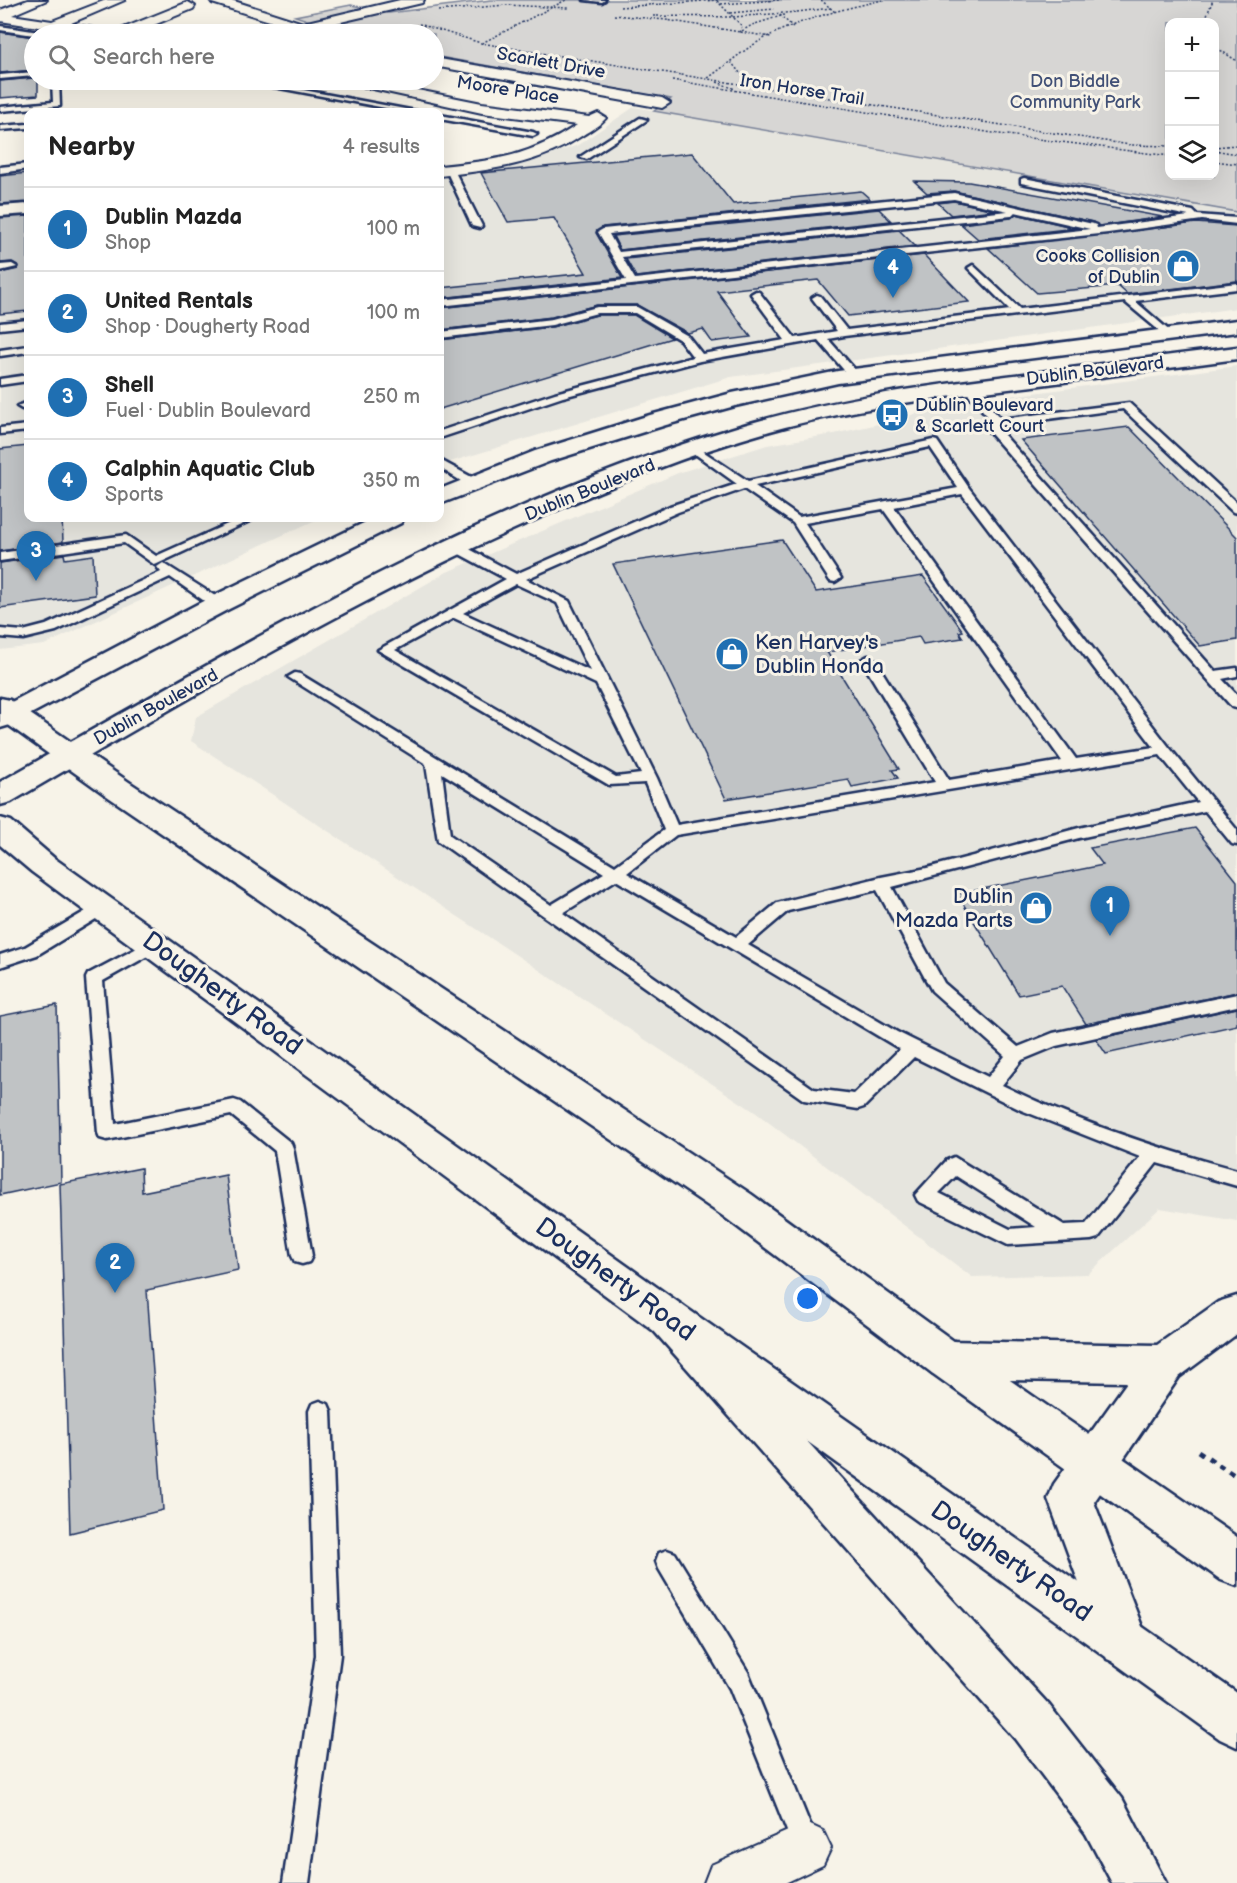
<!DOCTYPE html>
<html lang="en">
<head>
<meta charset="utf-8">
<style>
  :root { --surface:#fff; --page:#f6f6f6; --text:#222; --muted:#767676; --line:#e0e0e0; --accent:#1f6fb2 }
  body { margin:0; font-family:"Balsamiq Sans",sans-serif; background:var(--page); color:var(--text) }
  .controls { position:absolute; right:18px; top:18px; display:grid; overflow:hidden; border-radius:12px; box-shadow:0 6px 24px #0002 }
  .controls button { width:54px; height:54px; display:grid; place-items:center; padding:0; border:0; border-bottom:2px solid var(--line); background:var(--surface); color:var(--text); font:30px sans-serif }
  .you { position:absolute; left:808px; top:1299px; width:21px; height:21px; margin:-15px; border:4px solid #fff; border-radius:50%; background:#1a73e8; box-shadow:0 0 0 9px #1a73e833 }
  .badge { display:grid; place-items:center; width:39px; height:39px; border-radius:50%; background:var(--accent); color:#fff; font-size:20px; font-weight:700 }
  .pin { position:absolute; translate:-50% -50px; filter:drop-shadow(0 2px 3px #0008) }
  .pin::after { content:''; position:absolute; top:32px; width:21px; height:18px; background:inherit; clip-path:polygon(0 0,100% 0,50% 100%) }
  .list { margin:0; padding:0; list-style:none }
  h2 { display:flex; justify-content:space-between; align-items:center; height:78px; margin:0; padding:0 24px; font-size:26px }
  h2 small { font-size:20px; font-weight:400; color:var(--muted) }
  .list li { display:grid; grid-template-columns:39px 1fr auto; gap:18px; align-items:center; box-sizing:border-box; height:84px; padding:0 24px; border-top:2px solid var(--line) }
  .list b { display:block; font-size:22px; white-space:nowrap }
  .list p { margin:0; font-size:20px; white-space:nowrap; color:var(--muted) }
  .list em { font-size:20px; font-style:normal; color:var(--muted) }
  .icon { flex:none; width:33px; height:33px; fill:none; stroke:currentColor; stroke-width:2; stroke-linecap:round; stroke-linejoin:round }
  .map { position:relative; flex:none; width:1237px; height:1883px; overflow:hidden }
  .search { position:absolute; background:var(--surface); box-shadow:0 6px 24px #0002; left:24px; top:24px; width:420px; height:66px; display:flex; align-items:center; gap:15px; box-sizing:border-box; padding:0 21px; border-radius:33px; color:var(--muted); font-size:22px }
  .panel { position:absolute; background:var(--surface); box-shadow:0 6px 24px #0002; left:24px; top:108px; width:420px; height:414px; border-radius:12px }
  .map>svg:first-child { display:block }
  .built { fill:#e6e5de }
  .green { fill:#d7d6d4; stroke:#798299; stroke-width:1.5; fill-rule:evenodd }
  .building { fill:#c0c3c5; stroke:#1b2f5e; stroke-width:1.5 }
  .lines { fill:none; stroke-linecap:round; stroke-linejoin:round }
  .service-casing { stroke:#1b2f5e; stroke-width:5 }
  .minor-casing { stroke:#1b2f5e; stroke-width:4 }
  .secondary-casing { stroke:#1b2f5e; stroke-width:5 }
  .primary-casing { stroke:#1b2f5e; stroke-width:5 }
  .motorway-casing { stroke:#1b2f5e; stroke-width:5 }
  .path-far1 { stroke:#1b2f5e; stroke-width:1.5; stroke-dasharray:2 2; stroke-linecap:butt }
  .path { stroke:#1b2f5e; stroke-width:5; stroke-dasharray:6 6; stroke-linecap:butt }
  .service { fill:#f7f3e8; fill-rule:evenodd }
  .minor { fill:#f7f3e8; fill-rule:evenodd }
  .secondary { fill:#f7f3e8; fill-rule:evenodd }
  .primary { fill:#f7f3e8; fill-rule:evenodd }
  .motorway { fill:#f7f3e8; fill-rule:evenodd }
  .labels { text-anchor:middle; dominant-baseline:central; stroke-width:6; stroke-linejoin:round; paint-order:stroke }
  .far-street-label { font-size:18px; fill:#1b2f5e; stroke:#f7f3e8 }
  .far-park-label { font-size:18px; fill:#415076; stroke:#f7f3e8 }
  .far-poi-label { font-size:18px; fill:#1b2f5e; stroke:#f7f3e8; text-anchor:end }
  .poi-label { font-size:21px; fill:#1b2f5e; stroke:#f7f3e8; text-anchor:start }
  .near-street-label { font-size:26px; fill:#1b2f5e; stroke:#f7f3e8 }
</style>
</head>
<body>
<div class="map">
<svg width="1237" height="1883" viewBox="0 0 1237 1883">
  <rect width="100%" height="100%" fill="#f7f3e8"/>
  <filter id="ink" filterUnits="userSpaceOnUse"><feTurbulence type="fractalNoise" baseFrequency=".0167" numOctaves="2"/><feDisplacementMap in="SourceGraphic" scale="12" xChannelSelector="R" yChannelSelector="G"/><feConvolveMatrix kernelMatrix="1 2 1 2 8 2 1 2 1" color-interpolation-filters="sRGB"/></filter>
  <g filter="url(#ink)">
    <g class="built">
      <polygon points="634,107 1237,212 1237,308 731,377 440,465 440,174 533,161 578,145"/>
      <polygon points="28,215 28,518 320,518 44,645 0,650 0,218"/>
      <polygon points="1237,366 1237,1221 1160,1208 1088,1274 972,1277 755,1112 191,741 196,717 447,572 678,473 767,445 834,434 896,420 942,405"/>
    </g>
    <path class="green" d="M491,0H1237V212L654,111L671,99L434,56V34H350L295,16L351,5L389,13ZM1170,22H1214V176H1170Z"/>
    <g class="building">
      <polygon points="0,32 34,37 34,70 0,73"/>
      <polygon points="34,78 38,80 38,95 0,98 0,81"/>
      <polygon points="692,153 733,204 861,191 870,199 603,227 596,233 622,278 440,298 440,288 586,273 554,218 508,222 481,173"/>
      <polygon points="28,173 28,202 0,204 0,176"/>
      <polygon points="914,181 969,182 1163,217 1099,226 1093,222 954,191 927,193"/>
      <polygon points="954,201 994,210 951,215 938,203"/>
      <polygon points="879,209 891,221 620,250 613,236"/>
      <polygon points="1016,214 1076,228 978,239 961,224 1011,218"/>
      <polygon points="28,216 28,311 0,314 0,273 18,269 19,266 12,262 0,263 0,218"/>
      <polygon points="1196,223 1237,226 1237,281 1127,294 1118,286 1037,293 988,248"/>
      <polygon points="899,230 915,246 636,277 626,259"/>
      <polygon points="924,255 969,302 848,316 818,280 717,291 751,337 712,342 703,329 688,333 637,305 597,305 552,317 440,330 440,308"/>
      <polygon points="597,315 634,315 672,338 440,409 440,340 552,327"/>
      <polygon points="1129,427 1237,537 1237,640 1200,646 1021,440"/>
      <polygon points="28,446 28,518 62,518 63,542 0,551 0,449"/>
      <polygon points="782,540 816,592 923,576 963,631 959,632 963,638 923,644 919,637 827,652 899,769 892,770 898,778 852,787 848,779 726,799 613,564"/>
      <polygon points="64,554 65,559 93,555 95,595 0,608 0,563"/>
      <polygon points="1195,828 1237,881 1237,992 1086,1024 1062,986 1019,995 957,894 1103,865 1090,848"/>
      <polygon points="57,1005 61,1182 0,1195 0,1016"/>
      <polygon points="1237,1008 1237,1025 1106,1054 1096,1039"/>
      <polygon points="141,1168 142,1192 226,1175 238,1270 147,1290 163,1510 70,1533 60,1184"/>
    </g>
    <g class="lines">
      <defs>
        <g id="service">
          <polygon points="584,0 605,0 602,2"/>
          <polygon points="0,26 39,32 43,34 34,35 0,30"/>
          <polygon points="34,72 34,76 0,79 0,75"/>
          <polygon points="52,80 59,80 60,106 0,111 0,107 53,102"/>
          <polygon points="236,80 250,80 421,112 407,112"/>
          <polygon points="440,115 533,132 537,134 533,136 440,119"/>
          <polygon points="640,118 647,120 587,159 580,157"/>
          <polygon points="28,124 28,128 0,130 0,126"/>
          <polygon points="28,164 28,169 0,173 0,167"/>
          <polygon points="450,167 454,170 482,226 480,228 472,226 446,170"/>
          <path d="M1024,178L1193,211L1197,215L1237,218V224L1202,220L1108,233L440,306V300L626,280L598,232L603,229L954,193L1093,224L1096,225L1097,228L1189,216L1021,183V179ZM954,199L1008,211L619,252L609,234ZM1015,212L1090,229L635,279L622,257L1011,216Z"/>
          <polygon points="0,265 12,264 17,267 0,271"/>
          <polygon points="973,265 1020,309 1237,283 1237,289 1135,301 1172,333 1172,337 1168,338 1125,302 844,336 828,339 857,372 857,376 849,376 818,340 700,361 563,397 440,438 440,431 555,393 693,357 680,340 635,313 597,313 552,325 440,338 440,332 552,319 597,307 637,307 688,336 702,354 785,340 751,294 756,291 759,292 795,338 837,331 812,298 817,295 820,296 847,330 1010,310 968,268"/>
          <polygon points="28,320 28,326 0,329 0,323"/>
          <polygon points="28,346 28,352 0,356 0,350"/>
          <polygon points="28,375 28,381 0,385 0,379"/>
          <polygon points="967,384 971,385 1001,419 1129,403 1237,503 1237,513 1233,512 1123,409 996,426 1215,671 1237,668 1237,676 1222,679 1237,695 1237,708 1232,707 984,426 984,422 991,420 962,387"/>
          <polygon points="28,402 28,408 22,409 17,406"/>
          <polygon points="28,425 28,431 0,434 0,428"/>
          <path d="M933,440L937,441L969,488L1169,747L1237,830V845L1232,844L1205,811L1079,838L892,887L944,983L1018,1047L1053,1033L1237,994V1006L1056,1046L1022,1060L1002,1085C1077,1122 1157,1148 1237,1170V1186L1157,1163L1098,1238L1091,1240L1008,1245L918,1201L915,1195L947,1160L954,1157L1064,1225L1086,1224L1140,1157L1021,1110L914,1057L864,1107L858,1109L804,1100L438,841L426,764L288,677L295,673L300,674L615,866L664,830L645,783L609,785L378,650L506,579L452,550L450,547L452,544H460L516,574L670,506L737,484L691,451L689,449L695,446L748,481ZM930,447L958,488L799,517L755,486ZM744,489L793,523L830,581L835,582L841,578L805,523L883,509L1062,761L949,780L875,660L868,656L861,660L935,782L677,825L657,778L569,601L526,579L678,512ZM962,494L1154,747L1076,759L894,507ZM516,584L557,603L590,671L463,613ZM454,618L596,684L641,774L616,777L395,650ZM1160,755L1198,802L1079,828L927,868L881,877L777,903L736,937L627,873L676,835ZM442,773L604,873L551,905L450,835ZM616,880L900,1049L854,1094L814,1089L563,913ZM877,890L932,991L1005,1056L988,1077L897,1032L748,945L788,911ZM956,1176L1036,1227L1010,1229L939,1193Z"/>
          <polygon points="440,460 477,480 479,483 473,487 469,486 440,468"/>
          <polygon points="241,518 256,518 155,565 124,543 0,561 0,553 126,535 156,556"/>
          <polygon points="163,563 223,601 225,604 223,607 213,607 170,577 56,631 23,639 0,637 0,629 23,631 46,625 161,572 157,567"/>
          <polygon points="103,901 109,903 111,907 109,911 37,955 0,967 0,955 25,947"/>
          <polygon points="154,939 160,941 162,945 160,949 103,981 115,1124 234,1100 240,1102 291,1143 293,1148 312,1256 309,1262 302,1264 295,1262 292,1256 275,1151 231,1115 107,1140 100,1138 98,1133 86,978 88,974"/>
          <polygon points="320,1401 328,1404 331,1411 340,1655 309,1883 283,1883 316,1655 309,1411 312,1404"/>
          <polygon points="667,1550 675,1553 748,1672 819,1847 815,1856 806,1860 797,1856 730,1689 659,1569 656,1561 659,1553"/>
        </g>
        <g id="minor">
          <polygon points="28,0 47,0 12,15 52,21 106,0 125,0 69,24 105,30 110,31 112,34 83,34 0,21 0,10"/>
          <polygon points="210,0 231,0 303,23 400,0 424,0 422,3 315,28 318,31 313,34 301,32 294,34 276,34 278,31 289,27 212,3"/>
          <polygon points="188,2 195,6 193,9 132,34 114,34 116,31"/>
          <polygon points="434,58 662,98 670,103 662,108 434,66"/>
          <path d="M343,80H368L482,103L589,117L598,113L606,118C600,125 591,130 583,135C539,165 491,170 440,176V166C495,160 529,157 577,125L482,113L350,84Z"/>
          <polygon points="28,204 28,214 0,216 0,206"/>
          <polygon points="806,1823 823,1831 831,1848 823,1865 785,1883 704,1883 711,1865"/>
        </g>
        <g id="secondary">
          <polygon points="0,698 10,700 129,782 751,1194 962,1347 1237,1537 1237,1586 1221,1580 932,1373 723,1216 107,796 0,719"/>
          <polygon points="0,818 11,821 54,858 682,1305 1237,1693 1237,1747 1220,1739 654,1331 32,872 0,845"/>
        </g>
        <g id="primary">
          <polygon points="1237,320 1237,332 838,383 735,406 666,425 551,461 440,504 440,489 535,451 650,415 732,393 838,371"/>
          <path d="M1237,347V359C1169,368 1101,377 1033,386C950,396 866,406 785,427C691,452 600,490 512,530C339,609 175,706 11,802L0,805V782C236,649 475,505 737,427C833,398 933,385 1032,373C1100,364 1169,355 1237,347Z"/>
          <polygon points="374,518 404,518 401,523 227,610 10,725 0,728 0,708 209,598"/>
        </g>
        <g id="motorway">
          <polygon points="1237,1296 1237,1334 1179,1377 1094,1502 1148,1642 1141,1659 1124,1666 1107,1659 1048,1499 1054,1484 1127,1382 947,1379 932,1373 926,1360 932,1347 947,1341 1157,1345 1218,1302"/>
          <polygon points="668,1300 682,1305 1049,1705 1122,1798 1166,1883 1112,1883 1086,1834 1015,1739 654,1331 648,1318 654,1305"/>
        </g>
      </defs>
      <use href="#service" class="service-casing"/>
      <use href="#minor" class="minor-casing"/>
      <use href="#secondary" class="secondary-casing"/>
      <use href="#primary" class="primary-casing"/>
      <use href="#motorway" class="motorway-casing"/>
      <g class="path-far1">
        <polyline points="821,0 835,12"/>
        <polyline points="717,1 742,26 740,32 752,25 784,15"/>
        <polyline points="721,4 779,0"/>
        <polyline points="620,7 718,0"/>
        <polyline points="438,11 506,5 568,8"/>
        <polyline points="797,12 831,8"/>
        <polyline points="730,13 774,9"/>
        <polyline points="614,15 666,20 771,37"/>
        <polyline points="780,15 793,27"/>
        <polyline points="653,16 733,17 797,12"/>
        <polyline points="1204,22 1213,0"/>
        <polyline points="419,24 481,43 528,51 1130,145 1170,146"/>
        <polyline points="403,29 428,34"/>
        <polyline points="482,43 566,0"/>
        <polyline points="1214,46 1237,61"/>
        <polyline points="731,62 740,73 763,86"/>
        <path d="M708,78C727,65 744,49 765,38C801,19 843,9 883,0"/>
        <polyline points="672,80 999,134 1170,156"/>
        <polyline points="717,82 735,89"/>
        <polyline points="1214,147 1237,145"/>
        <polyline points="1214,150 1237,154"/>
        <polyline points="1214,161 1237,164"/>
      </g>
      <polyline class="path" points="1198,1451 1237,1477"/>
      <use href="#service" class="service"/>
      <use href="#minor" class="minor"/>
      <use href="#secondary" class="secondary"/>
      <use href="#primary" class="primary"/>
      <use href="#motorway" class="motorway"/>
    </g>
  </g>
  <defs>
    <symbol id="shop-disc" viewBox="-11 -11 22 22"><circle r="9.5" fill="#1f6fb2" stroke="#f7f3e8"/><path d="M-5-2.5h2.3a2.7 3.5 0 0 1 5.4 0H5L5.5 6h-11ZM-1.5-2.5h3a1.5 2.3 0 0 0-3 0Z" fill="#fff"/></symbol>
    <symbol id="bus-disc" viewBox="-11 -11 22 22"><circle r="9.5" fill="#1f6fb2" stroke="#f7f3e8"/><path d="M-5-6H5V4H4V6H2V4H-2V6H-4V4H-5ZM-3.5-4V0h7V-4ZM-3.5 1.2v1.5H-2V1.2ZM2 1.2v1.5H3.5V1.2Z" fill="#fff"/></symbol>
  </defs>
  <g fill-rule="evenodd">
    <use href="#shop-disc" x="1164" y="247" width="38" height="38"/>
    <use href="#bus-disc" x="873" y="396" width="38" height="38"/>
    <use href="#shop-disc" x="713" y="635" width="38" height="38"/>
    <use href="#shop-disc" x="1017" y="889" width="38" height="38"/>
  </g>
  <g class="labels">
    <g class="far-street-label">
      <text transform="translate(551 63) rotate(10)">Scarlett Drive</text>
      <text transform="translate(508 90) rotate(9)">Moore Place</text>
      <text transform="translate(802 90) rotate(9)">Iron Horse Trail</text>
      <text transform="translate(1095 371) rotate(-7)">Dublin Boulevard</text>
      <text transform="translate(590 490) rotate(-22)">Dublin Boulevard</text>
      <text transform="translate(156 707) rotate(-29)">Dublin Boulevard</text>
    </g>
    <g class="far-park-label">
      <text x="1075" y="81">Don Biddle<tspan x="1075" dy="21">Community Park</tspan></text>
    </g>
    <g class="far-poi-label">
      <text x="1160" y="256">Cooks Collision<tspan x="1160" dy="21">of Dublin</tspan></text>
      <text x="915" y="405" text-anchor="start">Dublin Boulevard<tspan x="915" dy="21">&amp; Scarlett Court</tspan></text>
    </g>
    <g class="poi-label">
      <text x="755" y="642">Ken Harvey's<tspan x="755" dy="24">Dublin Honda</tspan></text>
      <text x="1013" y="896" text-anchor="end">Dublin<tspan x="1013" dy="24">Mazda Parts</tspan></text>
    </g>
    <g class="near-street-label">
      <text transform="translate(222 994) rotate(36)">Dougherty Road</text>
      <text transform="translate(615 1280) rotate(36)">Dougherty Road</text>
      <text transform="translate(1011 1562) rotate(35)">Dougherty Road</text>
    </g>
  </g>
</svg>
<div class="controls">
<button>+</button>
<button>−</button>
<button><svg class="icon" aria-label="layers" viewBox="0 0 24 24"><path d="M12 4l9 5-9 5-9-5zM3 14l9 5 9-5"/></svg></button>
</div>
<div class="you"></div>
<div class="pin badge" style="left:1110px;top:936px">1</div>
<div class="pin badge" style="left:115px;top:1293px">2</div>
<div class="pin badge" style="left:36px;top:581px">3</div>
<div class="pin badge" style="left:893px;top:298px">4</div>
<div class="search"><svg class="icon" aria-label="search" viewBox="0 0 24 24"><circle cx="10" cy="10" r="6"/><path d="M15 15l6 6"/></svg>Search here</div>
<section class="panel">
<h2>Nearby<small>4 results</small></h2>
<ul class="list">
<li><span class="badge">1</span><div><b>Dublin Mazda</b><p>Shop</p></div><em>100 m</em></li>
<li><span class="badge">2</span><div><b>United Rentals</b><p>Shop · Dougherty Road</p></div><em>100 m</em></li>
<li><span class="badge">3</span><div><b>Shell</b><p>Fuel · Dublin Boulevard</p></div><em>250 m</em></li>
<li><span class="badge">4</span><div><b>Calphin Aquatic Club</b><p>Sports</p></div><em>350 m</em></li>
</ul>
</section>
</div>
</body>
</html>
